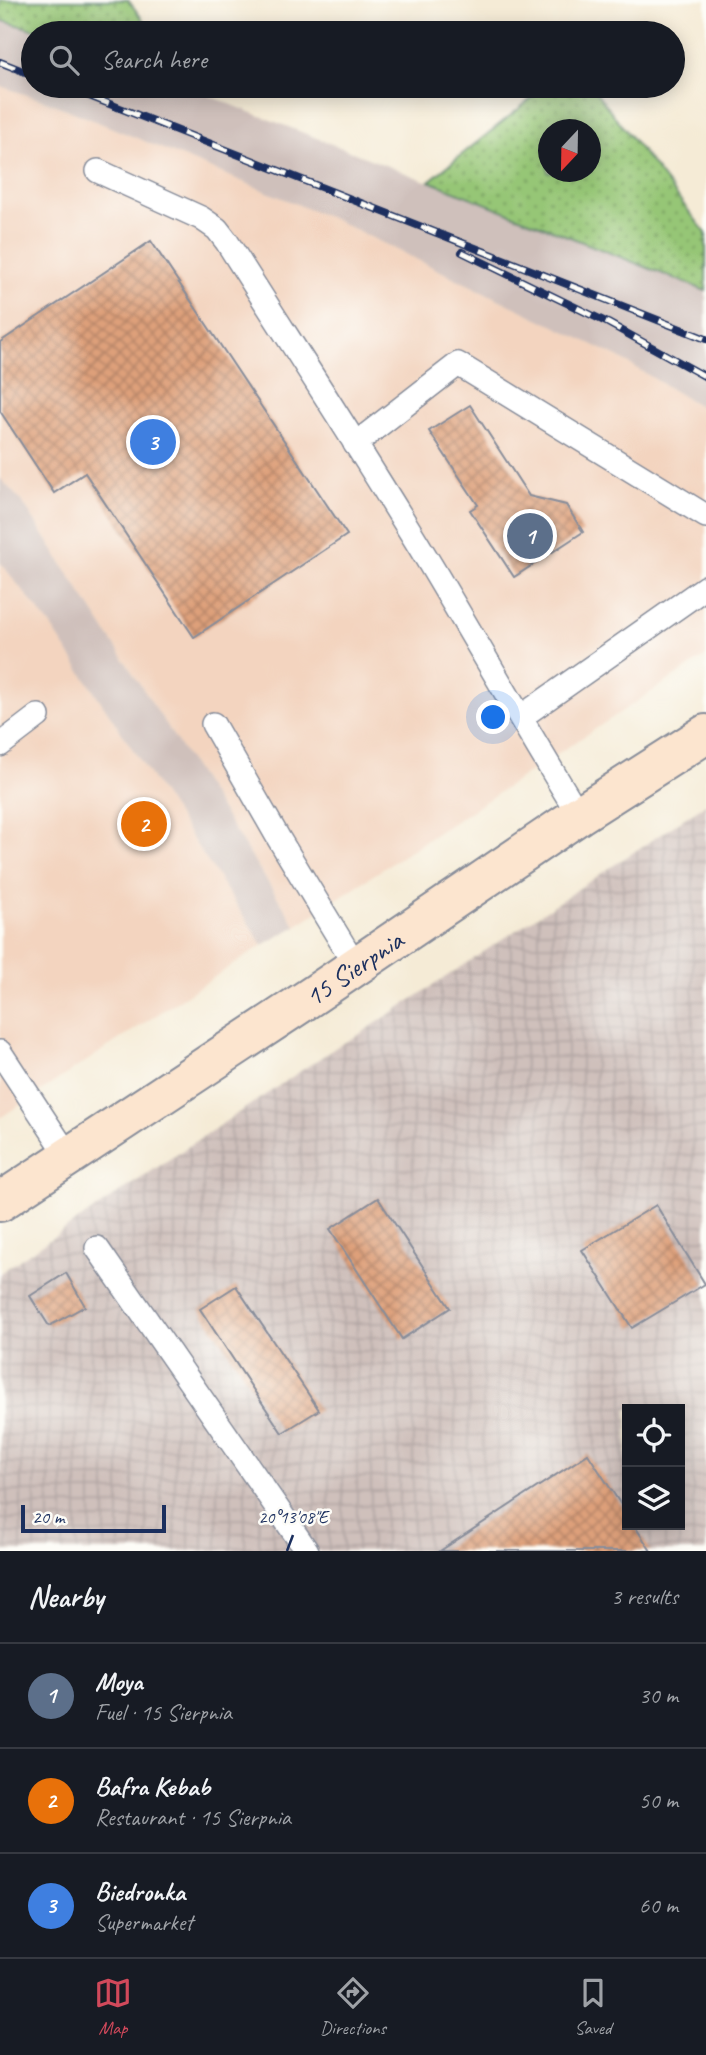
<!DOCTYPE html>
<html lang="en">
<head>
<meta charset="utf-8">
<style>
  :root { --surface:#171b24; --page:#20242c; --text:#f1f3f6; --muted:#9ea1a6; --line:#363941; --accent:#d1495b }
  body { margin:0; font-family:Caveat,sans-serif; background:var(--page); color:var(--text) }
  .controls { position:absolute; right:21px; bottom:21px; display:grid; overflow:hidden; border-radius:0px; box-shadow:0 4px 18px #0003 }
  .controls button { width:63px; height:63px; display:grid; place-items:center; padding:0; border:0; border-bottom:2px solid var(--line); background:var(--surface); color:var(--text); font:35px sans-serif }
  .compass { position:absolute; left:538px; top:119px; width:63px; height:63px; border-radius:50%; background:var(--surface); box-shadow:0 4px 18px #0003; rotate:202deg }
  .scale { position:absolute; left:21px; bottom:18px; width:145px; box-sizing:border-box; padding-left:7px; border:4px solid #1b2f5e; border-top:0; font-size:19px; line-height:24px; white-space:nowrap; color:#1b2f5e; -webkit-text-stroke:5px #fdfcf7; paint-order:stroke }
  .you { position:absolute; left:494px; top:718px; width:24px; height:24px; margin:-18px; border:5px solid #fff; border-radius:50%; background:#1a73e8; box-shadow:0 0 0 10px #1a73e833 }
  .badge { display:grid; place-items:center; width:46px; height:46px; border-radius:50%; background:var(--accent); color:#fff; font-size:23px; font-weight:700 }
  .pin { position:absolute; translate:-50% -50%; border:4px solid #fff; box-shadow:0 2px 7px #0006 }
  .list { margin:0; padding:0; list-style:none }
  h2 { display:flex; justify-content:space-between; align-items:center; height:91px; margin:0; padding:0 28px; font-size:30px }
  h2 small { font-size:23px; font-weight:400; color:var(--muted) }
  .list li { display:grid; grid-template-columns:46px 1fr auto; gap:21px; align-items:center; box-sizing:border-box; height:105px; padding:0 28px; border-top:2px solid var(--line) }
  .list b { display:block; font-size:26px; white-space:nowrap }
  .list p { margin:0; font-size:23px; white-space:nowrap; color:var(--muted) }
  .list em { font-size:23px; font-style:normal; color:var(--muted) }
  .icon { flex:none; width:38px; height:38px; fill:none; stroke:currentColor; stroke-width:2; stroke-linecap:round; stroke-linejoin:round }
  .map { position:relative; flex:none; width:706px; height:1551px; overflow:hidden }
  .search { position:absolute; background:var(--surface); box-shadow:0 4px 18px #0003; left:21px; right:21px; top:21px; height:77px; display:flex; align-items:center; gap:18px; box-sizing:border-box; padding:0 24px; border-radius:38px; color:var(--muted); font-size:26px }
  .sheet { height:406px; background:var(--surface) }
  nav { display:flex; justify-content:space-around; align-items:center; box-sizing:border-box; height:98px; border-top:2px solid var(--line); background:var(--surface); font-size:19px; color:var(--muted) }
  nav a { display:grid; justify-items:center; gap:4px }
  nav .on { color:var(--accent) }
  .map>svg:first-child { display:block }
  .built { fill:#f3d4bf }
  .industrial { fill:url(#industrial-grid); fill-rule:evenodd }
  .railway { fill:#cfc0bb }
  .grass { fill:url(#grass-dots); stroke:#587a6a; stroke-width:2; fill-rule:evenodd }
  .building { fill:url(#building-cross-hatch) }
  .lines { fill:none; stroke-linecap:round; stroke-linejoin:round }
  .service-casing { stroke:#888d9a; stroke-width:26 }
  .secondary-casing { stroke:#888d9a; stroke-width:42 }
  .service { stroke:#fff; stroke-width:23 }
  .secondary { stroke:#fce5cf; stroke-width:38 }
  .rail-casing { stroke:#1b2f5e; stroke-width:8 }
  .rail { stroke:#fdfcf7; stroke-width:5; stroke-dasharray:16; stroke-linecap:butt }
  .ticks { fill:none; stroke:#1b2f5e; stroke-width:2.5 }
  .labels { text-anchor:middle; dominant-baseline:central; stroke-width:5; stroke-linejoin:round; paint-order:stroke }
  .street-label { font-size:28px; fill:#1b2f5e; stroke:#fdfcf7 }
  .ticks-label { font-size:18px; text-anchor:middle; fill:#1b2f5e; stroke:#fdfcf7; stroke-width:5; stroke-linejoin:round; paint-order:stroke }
</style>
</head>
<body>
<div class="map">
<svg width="706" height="1551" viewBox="0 0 706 1551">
  <defs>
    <pattern id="industrial-grid" width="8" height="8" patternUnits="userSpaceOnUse" patternTransform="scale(1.75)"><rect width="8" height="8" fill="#cfc0bb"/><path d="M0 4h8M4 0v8" fill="none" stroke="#b1a5a3"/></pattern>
    <pattern id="grass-dots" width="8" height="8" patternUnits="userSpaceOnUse" patternTransform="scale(1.75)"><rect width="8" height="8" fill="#96c676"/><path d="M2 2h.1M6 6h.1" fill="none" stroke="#7aa164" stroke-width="1.8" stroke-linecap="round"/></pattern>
    <pattern id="building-cross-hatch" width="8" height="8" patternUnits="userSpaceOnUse" patternTransform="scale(1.75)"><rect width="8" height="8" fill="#dea07a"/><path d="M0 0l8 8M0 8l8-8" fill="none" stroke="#b38367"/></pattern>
  </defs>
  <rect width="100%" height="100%" fill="#fdfcf7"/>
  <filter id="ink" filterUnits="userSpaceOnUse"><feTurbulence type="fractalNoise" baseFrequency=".0143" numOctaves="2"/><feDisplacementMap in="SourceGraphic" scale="14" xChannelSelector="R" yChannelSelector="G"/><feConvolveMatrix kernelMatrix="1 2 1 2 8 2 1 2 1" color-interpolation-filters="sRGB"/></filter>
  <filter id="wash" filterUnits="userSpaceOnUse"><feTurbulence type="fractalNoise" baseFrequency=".00686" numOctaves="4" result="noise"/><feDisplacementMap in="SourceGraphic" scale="28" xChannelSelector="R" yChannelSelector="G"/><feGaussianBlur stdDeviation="1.57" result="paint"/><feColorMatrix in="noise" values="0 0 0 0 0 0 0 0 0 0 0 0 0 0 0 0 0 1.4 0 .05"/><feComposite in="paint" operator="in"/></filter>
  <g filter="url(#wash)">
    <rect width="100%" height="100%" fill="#f5ebd6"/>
    <g class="built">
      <polygon points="0,86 49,102 333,219 618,357 706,410 706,656 296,926 23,503 0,478"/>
      <polygon points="0,562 50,625 263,945 0,1118"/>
    </g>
    <path class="industrial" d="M706,804V1551H0V1273L338,1046L360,1034ZM627,1409H680V1525H627Z"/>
    <g class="railway">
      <polygon points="0,20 46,33 33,33 33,86 184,86 706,291 706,410 618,357 333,219 49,102 0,86"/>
      <polygon points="0,478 23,503 296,926 263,945 50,625 0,562"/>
    </g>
    <g class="grass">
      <polygon points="0,0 128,0 153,33 46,33 0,20"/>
      <path d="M547,86H591L706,233V291L429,181ZM548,130H590V172H548Z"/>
    </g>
    <g id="blocks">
      <g class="building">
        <polygon points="151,241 347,535 194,637 85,473 54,493 0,411 0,342"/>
        <polygon points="470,405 529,496 566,505 583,532 514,577 470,510 478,505 429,431"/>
        <polygon points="378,1198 450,1308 402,1339 330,1229"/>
        <polygon points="656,1205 705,1284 632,1328 582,1250"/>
        <polygon points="66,1273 85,1306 49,1326 30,1296"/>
        <polygon points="236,1286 319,1410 282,1433 200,1309"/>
        <polygon points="588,1454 627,1514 627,1525 634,1525 651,1551 440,1551"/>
      </g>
    </g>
  </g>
  <g filter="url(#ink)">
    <use href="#blocks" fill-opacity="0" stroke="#888d9a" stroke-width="2"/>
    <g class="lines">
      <defs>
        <g id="service">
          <path d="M98,171L201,218L217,229L227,242C296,351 367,459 433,569C482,651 529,734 579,815"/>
          <polyline points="355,444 458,364 706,516"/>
          <polyline points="521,717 706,587"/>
          <polyline points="213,724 279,839 356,966"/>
          <polyline points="0,745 38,716"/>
          <polyline points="0,1052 69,1157"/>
          <polyline points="97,1248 307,1551"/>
        </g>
        <g id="secondary">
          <path id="s1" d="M0,1202L315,994L579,815L706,734"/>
        </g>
      </defs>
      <use href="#service" class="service-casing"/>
      <use href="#secondary" class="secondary-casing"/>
      <use href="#service" class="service"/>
      <use href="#secondary" class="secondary"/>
      <defs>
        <g id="rail">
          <polyline points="0,62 33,75"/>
          <polyline points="64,86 706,339"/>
          <polyline points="462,252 608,323 706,377"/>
        </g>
      </defs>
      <use href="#rail" class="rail-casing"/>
      <use href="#rail" class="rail"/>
    </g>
  </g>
  <path class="ticks" d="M287,1551L293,1535"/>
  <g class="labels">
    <g class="street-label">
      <text stroke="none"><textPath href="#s1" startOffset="424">15 Sierpnia</textPath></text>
    </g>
  </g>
  <g class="ticks-label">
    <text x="293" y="1523">20°13'08"E</text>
  </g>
</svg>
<div class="controls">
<button><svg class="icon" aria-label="locate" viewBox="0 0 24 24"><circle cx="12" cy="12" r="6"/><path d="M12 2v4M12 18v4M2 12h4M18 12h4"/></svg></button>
<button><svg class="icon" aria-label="layers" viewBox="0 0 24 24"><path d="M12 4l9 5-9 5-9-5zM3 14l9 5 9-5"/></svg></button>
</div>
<svg class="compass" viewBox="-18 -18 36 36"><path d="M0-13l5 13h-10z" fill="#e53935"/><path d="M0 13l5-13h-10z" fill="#9ea1a6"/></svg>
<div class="scale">20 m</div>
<div class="you"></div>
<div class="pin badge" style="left:530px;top:536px;background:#5c6f8a">1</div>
<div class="pin badge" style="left:144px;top:824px;background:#e8710a">2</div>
<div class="pin badge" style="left:153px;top:442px;background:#3f7fe0">3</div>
<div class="search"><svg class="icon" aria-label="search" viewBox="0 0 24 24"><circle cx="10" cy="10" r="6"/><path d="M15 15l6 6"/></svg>Search here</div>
</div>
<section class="sheet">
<h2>Nearby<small>3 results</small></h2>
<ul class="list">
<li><span class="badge" style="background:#5c6f8a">1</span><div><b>Moya</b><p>Fuel · 15 Sierpnia</p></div><em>30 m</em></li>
<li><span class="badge" style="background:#e8710a">2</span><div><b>Bafra Kebab</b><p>Restaurant · 15 Sierpnia</p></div><em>50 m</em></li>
<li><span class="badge" style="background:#3f7fe0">3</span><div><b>Biedronka</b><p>Supermarket</p></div><em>60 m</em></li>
</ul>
</section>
<nav>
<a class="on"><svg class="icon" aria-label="map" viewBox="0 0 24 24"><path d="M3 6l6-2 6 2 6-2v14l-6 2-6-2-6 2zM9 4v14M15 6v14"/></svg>Map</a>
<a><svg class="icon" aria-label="directions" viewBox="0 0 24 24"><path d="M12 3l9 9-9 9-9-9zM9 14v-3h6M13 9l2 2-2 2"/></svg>Directions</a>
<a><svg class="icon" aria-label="saved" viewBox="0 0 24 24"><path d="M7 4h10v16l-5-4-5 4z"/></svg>Saved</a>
</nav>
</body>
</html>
